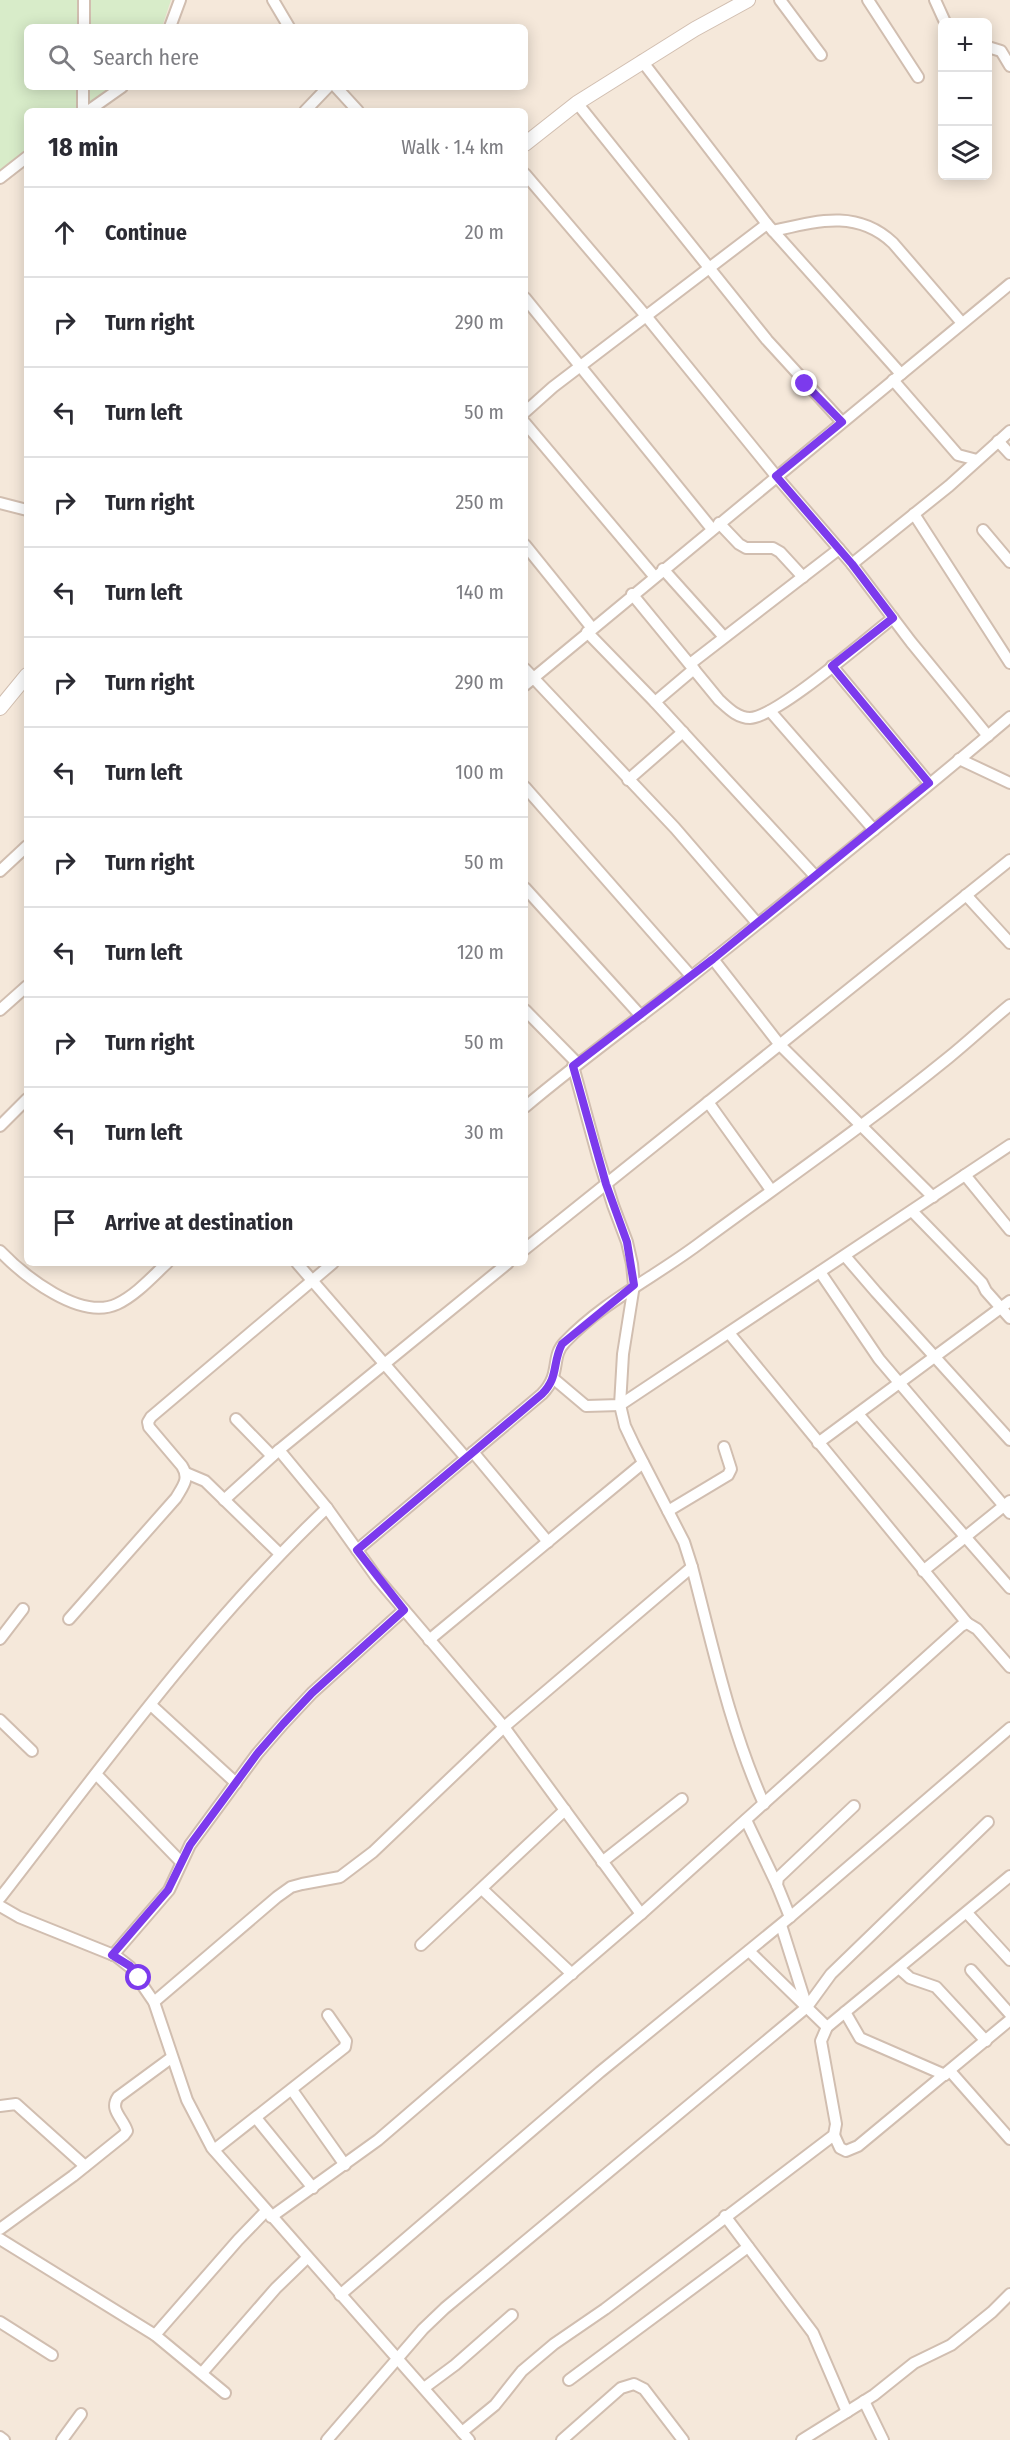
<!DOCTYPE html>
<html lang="en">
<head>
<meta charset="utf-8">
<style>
  :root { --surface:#fff; --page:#f2f2f3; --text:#2b2b33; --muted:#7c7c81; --line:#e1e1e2 }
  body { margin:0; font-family:"Fira Sans Condensed",sans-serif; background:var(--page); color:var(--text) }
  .controls { position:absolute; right:18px; top:18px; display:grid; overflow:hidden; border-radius:9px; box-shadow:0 3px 15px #0003 }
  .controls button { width:54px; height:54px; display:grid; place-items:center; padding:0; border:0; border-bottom:2px solid var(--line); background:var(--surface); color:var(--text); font:30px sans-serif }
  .stop { position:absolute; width:18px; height:18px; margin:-14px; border:4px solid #7c3aed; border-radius:50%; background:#fff }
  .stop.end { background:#7c3aed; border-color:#fff; box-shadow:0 2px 6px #0008 }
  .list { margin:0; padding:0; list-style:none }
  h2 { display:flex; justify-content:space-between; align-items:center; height:78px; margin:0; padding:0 24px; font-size:26px }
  h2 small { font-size:20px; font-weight:400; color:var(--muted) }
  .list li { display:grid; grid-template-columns:39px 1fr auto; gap:18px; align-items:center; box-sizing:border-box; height:90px; padding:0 24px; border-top:2px solid var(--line) }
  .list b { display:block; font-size:22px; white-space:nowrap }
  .list em { font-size:20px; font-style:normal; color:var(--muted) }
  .icon { flex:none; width:33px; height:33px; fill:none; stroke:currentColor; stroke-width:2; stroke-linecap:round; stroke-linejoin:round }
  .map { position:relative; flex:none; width:1010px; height:2440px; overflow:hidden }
  .search { position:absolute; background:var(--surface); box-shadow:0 3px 15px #0003; left:24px; top:24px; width:504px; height:66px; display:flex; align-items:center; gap:15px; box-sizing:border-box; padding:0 21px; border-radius:9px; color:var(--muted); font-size:22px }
  .panel { position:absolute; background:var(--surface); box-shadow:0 3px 15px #0003; left:24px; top:108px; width:504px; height:1158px; border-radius:9px }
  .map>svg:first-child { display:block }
  .residential { fill:#f5e8da; fill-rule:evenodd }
  .green { fill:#d8ecc9 }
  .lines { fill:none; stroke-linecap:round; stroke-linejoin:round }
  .minor-casing { stroke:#d1beb0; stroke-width:14 }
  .tertiary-casing { stroke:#d1beb0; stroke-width:16 }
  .minor { stroke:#fff; stroke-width:10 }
  .tertiary { stroke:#fff; stroke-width:14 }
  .route { stroke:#7c3aed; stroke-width:8 }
</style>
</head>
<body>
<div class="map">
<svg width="1010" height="2440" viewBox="0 0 1010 2440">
  <rect width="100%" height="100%" fill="#fdf6ec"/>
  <path class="residential" d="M0,0H1010V2440H0ZM942,22H988V176H942ZM27,27H525V87H27ZM27,111H525V1263H27Z"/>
  <polygon class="green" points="0,0 171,0 162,27 27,27 27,87 113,87 81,111 27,111 27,152 0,172"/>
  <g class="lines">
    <defs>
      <g id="minor">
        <polyline points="273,0 289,27"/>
        <polyline points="780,0 821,55"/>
        <polyline points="868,0 918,77"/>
        <polyline points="935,0 945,22"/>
        <polyline points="84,27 84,0"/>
        <polyline points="170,27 180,0"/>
        <polyline points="988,47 1001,51 1010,66"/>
        <polyline points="642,61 767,224 901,374"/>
        <polyline points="336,87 358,111"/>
        <polyline points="577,103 767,340 842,422"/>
        <polyline points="83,111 83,87"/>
        <polyline points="88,111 122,87"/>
        <polyline points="305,111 328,87"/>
        <polyline points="525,174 646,316 776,476 852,564 911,642 988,736"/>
        <polyline points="0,178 27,157"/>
        <path d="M773,231C817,221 857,209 893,243L962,323"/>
        <polyline points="525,298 712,529"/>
        <polyline points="893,380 958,455 977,460"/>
        <polyline points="525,412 553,387 767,224"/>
        <polyline points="525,423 654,576"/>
        <polyline points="998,441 1010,454"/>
        <polyline points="0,503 27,510"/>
        <polyline points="914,514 1010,663"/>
        <polyline points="719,523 739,544 746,548 773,548 780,552 803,577"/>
        <polyline points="983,530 1010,562"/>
        <polyline points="525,545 592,628"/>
        <polyline points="852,564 949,486 1010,431"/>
        <polyline points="663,569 724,637"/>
        <path d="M632,594L719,700C728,708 737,718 750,718C777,717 867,638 893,618"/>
        <polyline points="587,632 655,702 815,876"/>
        <polyline points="690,664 839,549"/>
        <polyline points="832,666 929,783"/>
        <polyline points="525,669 675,828 757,923"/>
        <polyline points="525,685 1010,284"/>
        <polyline points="655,702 694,669"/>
        <polyline points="770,711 874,830"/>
        <polyline points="959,759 1010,783"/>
        <polyline points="628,780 683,732"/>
        <polyline points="525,787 691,976"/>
        <polyline points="0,871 27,846"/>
        <polyline points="525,888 641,1016"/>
        <polyline points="966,895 1010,943"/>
        <polyline points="713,959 780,1045 933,1197"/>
        <polyline points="0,1010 27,986"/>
        <polyline points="525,1010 577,1063"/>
        <path d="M573,1066L598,1157L613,1205L627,1242L632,1264L634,1285L623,1354L620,1405L625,1426L634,1445L684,1542L692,1567C713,1647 730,1728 764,1804"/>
        <polyline points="708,1102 771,1190"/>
        <path d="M525,1107C571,1068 620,1032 668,995C783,904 898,812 1010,717"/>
        <polyline points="0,1126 27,1099"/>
        <polyline points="965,1175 1010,1230"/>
        <polyline points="912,1211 982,1283 986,1291 1010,1318"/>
        <polyline points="525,1249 1010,860"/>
        <path d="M0,1251C24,1276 80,1321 117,1304C136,1295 152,1277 167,1263"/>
        <polyline points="845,1256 876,1292 1010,1440"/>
        <polyline points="297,1263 466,1458"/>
        <polyline points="820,1272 879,1359 1010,1513"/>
        <polyline points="729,1333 967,1623"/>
        <polyline points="554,1379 586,1406 620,1405 1010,1145"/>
        <polyline points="858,1414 1010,1588"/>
        <polyline points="236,1419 272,1456"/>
        <polyline points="818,1443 1010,1301"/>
        <polyline points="279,1450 327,1508 377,1578 504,1727 641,1914"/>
        <polyline points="473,1452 548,1542"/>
        <polyline points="186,1473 205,1481 279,1553"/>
        <polyline points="224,1500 279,1450 508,1263"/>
        <polyline points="668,1511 728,1475 731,1469 724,1447"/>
        <path d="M357,1550L542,1394C562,1374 550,1357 565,1342C604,1301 655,1277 700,1243C783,1182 868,1123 948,1058C969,1041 989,1022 1010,1005"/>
        <polyline points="923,1571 1010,1501"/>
        <path d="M69,1619L176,1498C183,1486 190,1479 182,1466L149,1427L148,1422L151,1417L333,1263"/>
        <polyline points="0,1639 23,1609"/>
        <polyline points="429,1640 643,1463"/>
        <polyline points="151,1705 236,1783"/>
        <polyline points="0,1720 32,1751"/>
        <polyline points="96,1774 181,1862"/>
        <polyline points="746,1820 777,1885"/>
        <polyline points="602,1862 682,1799"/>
        <polyline points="482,1889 572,1974"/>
        <path d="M0,1898C104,1764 204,1625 327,1508"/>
        <polyline points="0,1906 19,1917 116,1956 130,1967 154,2002 187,2100 212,2148 469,2440"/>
        <polyline points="967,1913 1010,1960"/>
        <polyline points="790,1917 777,1885 778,1878 854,1806"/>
        <polyline points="781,1925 806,2004"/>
        <polyline points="421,1945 565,1810"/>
        <polyline points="749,1951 827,2027"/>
        <polyline points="113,1955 169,1890 190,1845 257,1754 283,1724 312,1693 404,1610"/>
        <polyline points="900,1969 910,1978 936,1987 986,2041"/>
        <polyline points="971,1970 1010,2014"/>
        <polyline points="154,2002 277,1897 291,1887 302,1884 340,1877 373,1852 504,1727 692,1567"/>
        <polyline points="845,2012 860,2038 945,2075"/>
        <polyline points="950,2071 1010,2139"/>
        <polyline points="292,2090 345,2165"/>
        <polyline points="0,2106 16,2104 85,2166"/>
        <polyline points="256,2118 313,2188"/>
        <polyline points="834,2135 840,2148 846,2151 858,2146 1010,2020"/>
        <polyline points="214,2150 345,2047 346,2041 328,2015"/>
        <polyline points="725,2216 813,2333 847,2412"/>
        <polyline points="271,2217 378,2140 641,1914 961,1626 967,1623 977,1629 1010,1667"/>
        <path d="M0,2229L73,2176L124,2135L127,2131C123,2118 109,2110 118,2097L171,2058"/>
        <polyline points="0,2239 155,2335 225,2393"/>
        <polyline points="340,2295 600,2072 790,1917 1010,1728"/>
        <polyline points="0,2322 52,2355"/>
        <polyline points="155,2335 238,2240 266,2211"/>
        <polyline points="202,2373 276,2288 307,2258"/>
        <polyline points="569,2380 748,2247"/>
        <polyline points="424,2388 455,2365 512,2315"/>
        <polyline points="864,2401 883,2440"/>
        <polyline points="462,2432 495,2405 522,2371 554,2344 605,2309 834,2135 836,2124 821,2041 827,2027 1010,1876"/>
        <polyline points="0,2437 4,2440"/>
        <polyline points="62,2440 81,2414"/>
        <polyline points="327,2440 423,2329 445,2308 807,2007 831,1974 988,1822"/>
        <polyline points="562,2440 621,2388 634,2384 644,2389 683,2440"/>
        <polyline points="802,2440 874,2395 914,2363 951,2345 992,2312 1010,2294"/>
      </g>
      <g id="tertiary">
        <polyline points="525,144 577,103 695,29 748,0"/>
        <polyline points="0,708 27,675"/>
      </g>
    </defs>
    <use href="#minor" class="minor-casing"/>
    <use href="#tertiary" class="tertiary-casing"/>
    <use href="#minor" class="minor"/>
    <use href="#tertiary" class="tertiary"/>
  </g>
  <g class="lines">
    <path class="route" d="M139,1978L130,1966L112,1955L168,1890L190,1845L257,1754L283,1724L312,1693L404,1610L357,1550L542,1394C559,1377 552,1363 562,1344L634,1285L627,1242L606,1184L573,1066L713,959L929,783L832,666L893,618L852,564L776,476L842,422L805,384"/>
  </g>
</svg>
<div class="controls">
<button>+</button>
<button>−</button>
<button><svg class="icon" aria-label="layers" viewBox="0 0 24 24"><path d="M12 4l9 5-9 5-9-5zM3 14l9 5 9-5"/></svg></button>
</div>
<div class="stop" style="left:139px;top:1978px"></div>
<div class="stop end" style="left:805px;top:384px"></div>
<div class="search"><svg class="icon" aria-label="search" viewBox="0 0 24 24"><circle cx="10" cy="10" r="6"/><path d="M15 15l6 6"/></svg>Search here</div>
<section class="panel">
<h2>18 min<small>Walk · 1.4 km</small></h2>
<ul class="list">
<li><svg class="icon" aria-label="ahead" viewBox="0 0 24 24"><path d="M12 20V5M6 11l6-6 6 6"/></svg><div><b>Continue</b></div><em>20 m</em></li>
<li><svg class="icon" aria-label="right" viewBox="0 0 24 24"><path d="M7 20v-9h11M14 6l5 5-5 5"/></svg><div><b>Turn right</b></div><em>290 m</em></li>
<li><svg class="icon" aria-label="left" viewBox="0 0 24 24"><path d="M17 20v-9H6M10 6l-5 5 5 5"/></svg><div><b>Turn left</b></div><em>50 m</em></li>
<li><svg class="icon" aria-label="right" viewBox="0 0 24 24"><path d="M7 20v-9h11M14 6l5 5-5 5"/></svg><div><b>Turn right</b></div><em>250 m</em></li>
<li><svg class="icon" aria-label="left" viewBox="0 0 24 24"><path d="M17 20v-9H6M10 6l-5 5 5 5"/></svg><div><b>Turn left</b></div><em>140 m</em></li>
<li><svg class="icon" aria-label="right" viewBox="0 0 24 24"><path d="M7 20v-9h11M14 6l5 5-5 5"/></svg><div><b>Turn right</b></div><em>290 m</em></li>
<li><svg class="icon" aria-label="left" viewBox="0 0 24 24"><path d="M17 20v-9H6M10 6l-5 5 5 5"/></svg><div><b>Turn left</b></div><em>100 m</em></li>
<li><svg class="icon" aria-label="right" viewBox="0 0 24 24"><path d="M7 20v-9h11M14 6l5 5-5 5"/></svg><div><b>Turn right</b></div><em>50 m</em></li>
<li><svg class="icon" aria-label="left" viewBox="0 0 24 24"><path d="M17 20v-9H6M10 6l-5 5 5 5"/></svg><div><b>Turn left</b></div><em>120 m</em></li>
<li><svg class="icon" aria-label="right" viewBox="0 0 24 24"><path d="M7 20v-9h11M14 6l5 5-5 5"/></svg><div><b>Turn right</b></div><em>50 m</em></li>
<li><svg class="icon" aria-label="left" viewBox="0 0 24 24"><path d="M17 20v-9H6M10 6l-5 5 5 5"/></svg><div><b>Turn left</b></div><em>30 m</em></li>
<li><svg class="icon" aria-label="arrive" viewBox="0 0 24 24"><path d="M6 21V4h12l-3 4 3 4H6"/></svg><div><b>Arrive at destination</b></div></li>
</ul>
</section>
</div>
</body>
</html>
